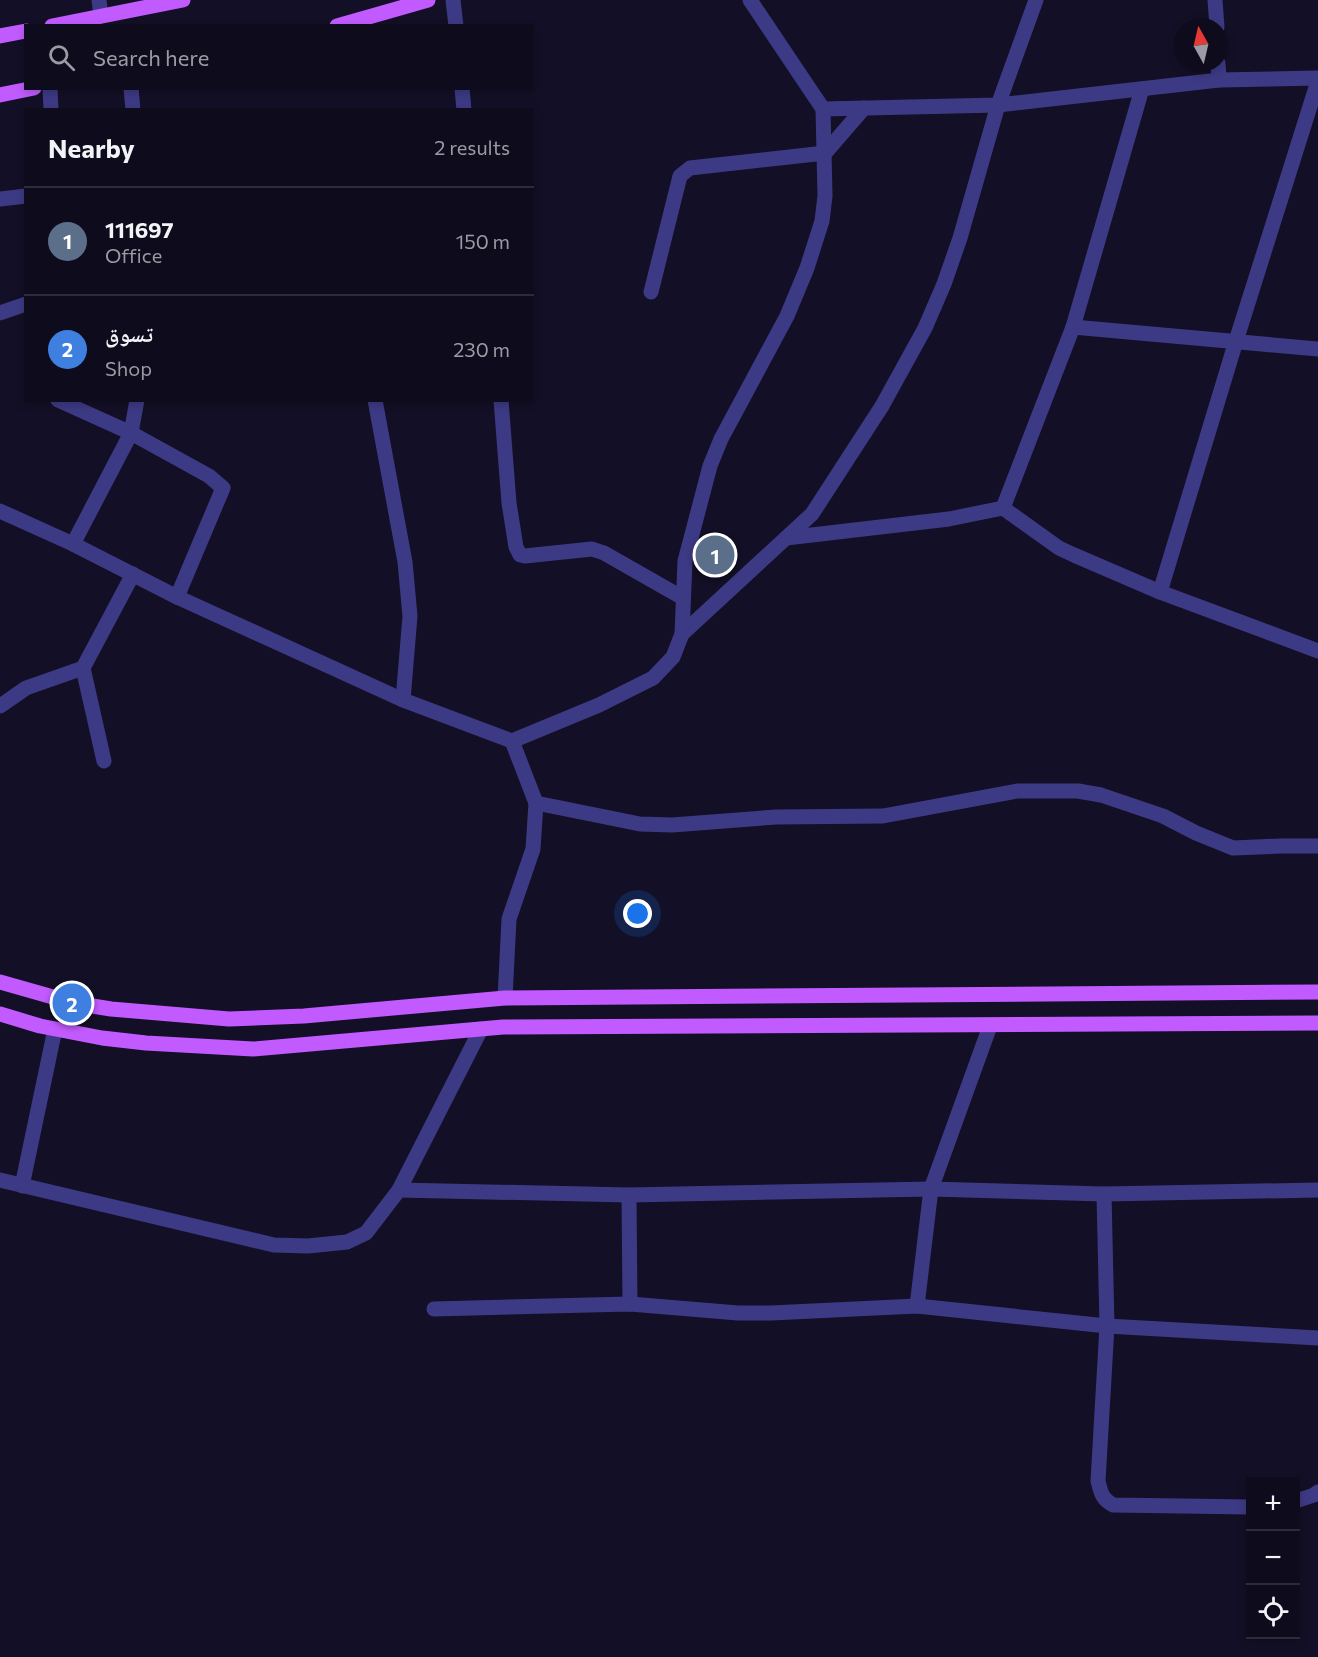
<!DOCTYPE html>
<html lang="en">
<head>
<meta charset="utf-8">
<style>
  :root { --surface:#0e0b1c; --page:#171425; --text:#f1f3f6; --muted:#9b9ba3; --line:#2e2b3b; --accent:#b45309 }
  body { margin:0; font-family:Commissioner,"Noto Naskh Arabic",sans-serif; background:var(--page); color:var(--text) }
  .controls { position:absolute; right:18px; bottom:18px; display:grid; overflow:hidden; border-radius:0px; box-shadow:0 3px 9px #0003 }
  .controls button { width:54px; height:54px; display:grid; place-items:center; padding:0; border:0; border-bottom:2px solid var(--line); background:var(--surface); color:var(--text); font:30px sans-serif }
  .compass { position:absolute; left:1174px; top:18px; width:54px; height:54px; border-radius:50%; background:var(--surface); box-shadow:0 3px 9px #0003; rotate:352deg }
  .you { position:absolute; left:638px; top:914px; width:21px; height:21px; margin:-15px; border:4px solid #fff; border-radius:50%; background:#1a73e8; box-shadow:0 0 0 9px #1a73e833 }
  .badge { display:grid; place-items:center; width:39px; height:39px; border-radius:50%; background:var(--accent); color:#fff; font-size:20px; font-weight:700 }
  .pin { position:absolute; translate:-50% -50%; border:3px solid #fff; box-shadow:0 2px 6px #0006 }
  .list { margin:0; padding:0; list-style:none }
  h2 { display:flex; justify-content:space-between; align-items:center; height:78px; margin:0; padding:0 24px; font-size:26px }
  h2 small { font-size:20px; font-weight:400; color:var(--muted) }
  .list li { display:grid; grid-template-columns:39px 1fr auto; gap:18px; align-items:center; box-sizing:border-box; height:108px; padding:0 24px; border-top:2px solid var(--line) }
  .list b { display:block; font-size:22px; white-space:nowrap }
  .list p { margin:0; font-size:20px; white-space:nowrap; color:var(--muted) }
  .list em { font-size:20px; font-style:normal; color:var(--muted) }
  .icon { flex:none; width:33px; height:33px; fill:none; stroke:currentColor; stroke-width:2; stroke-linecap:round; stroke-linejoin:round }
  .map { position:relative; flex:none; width:1318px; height:1657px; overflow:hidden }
  .search { position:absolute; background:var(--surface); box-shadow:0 3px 9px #0003; left:24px; top:24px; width:510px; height:66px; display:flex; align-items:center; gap:15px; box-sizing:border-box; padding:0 21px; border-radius:0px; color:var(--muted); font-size:22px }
  .panel { position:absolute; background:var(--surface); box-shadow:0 3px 9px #0003; left:24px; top:108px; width:510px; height:294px; border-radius:0px }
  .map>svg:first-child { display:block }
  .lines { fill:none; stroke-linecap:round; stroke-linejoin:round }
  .street { stroke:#3d3a85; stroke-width:15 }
  .primary { stroke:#c25bff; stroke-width:15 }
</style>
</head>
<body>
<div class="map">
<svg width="1318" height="1657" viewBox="0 0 1318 1657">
  <rect width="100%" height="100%" fill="#130f26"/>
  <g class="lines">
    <g class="street">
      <polyline points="99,0 101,16"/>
      <polyline points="453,0 456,26"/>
      <polyline points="1215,0 1217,27"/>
      <polyline points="1218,63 1219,80"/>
      <polyline points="50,88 51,110"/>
      <polyline points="131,88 133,110"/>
      <polyline points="462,88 464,110"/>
      <polyline points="823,109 998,105 1219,80 1318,78"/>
      <polyline points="0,199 26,196"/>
      <polyline points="651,292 680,176 690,168 825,153 864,108"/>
      <polyline points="0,313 26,304"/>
      <polyline points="1073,327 1318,349"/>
      <polyline points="58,400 131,433 209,476 223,488 177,597"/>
      <polyline points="375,400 405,562 410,616 403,700"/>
      <polyline points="501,400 509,503 516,547 520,555 525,556 592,549 604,553 683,598"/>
      <polyline points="1003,508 1073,327 1142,89"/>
      <polyline points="0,511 73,544 177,597 403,700 512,741 599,705 653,678 673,657 682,634 685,561 710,466 721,439 787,316 807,268 822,221 825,196 823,109 750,0"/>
      <polyline points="786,538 949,519 1003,508 1059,548 1074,555 1160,592 1318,651"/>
      <polyline points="73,544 131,433 137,400"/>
      <polyline points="1160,592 1236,341 1318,81"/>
      <polyline points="682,634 812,514 882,406 925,328 944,284 960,238 998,105 1036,0"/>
      <polyline points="83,668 104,761"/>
      <polyline points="0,706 26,688 83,668 133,574"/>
      <polyline points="536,803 640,824 672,825 776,817 883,816 1017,791 1078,791 1101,795 1163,816 1196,833 1233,848 1281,846 1318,846"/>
      <polyline points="505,998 509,919 533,849 536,803 512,741"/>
      <polyline points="0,1180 274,1245 308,1246 347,1242 366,1233 399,1190 481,1029"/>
      <polyline points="22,1186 55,1029"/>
      <polyline points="399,1190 629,1195 931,1189 1104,1194 1318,1190"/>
      <path d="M1104,1194L1107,1326L1098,1481C1101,1493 1102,1499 1113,1505L1250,1507"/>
      <polyline points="629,1195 630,1304"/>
      <polyline points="917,1306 931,1189 990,1026"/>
      <polyline points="434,1309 630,1304 738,1313 771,1313 917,1306 1107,1326 1318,1338"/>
      <polyline points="1296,1501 1314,1495 1318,1492"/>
    </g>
    <g class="primary">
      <polyline points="52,26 183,0"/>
      <polyline points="337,26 428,0"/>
      <polyline points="0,36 26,31"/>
      <polyline points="0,95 34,88"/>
      <polyline points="0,982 74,1003 111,1009 229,1019 304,1016 505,998 1318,992"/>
      <polyline points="0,1014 40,1026 102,1038 146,1043 253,1049 503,1027 1318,1023"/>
    </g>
  </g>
</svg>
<div class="controls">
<button>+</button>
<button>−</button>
<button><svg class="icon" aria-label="locate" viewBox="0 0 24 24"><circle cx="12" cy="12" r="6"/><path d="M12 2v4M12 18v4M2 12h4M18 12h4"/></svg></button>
</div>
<svg class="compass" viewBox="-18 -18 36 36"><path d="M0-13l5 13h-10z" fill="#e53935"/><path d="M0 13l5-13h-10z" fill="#9b9ba3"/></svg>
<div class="you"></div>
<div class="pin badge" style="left:715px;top:555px;background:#5c6f8a">1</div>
<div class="pin badge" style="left:72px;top:1003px;background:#3f7fe0">2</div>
<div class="search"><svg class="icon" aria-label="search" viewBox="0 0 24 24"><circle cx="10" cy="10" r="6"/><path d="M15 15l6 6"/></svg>Search here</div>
<section class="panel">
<h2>Nearby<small>2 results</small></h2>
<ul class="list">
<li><span class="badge" style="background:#5c6f8a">1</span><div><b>111697</b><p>Office</p></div><em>150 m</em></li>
<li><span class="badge" style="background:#3f7fe0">2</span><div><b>تسوق</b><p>Shop</p></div><em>230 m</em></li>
</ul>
</section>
</div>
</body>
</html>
